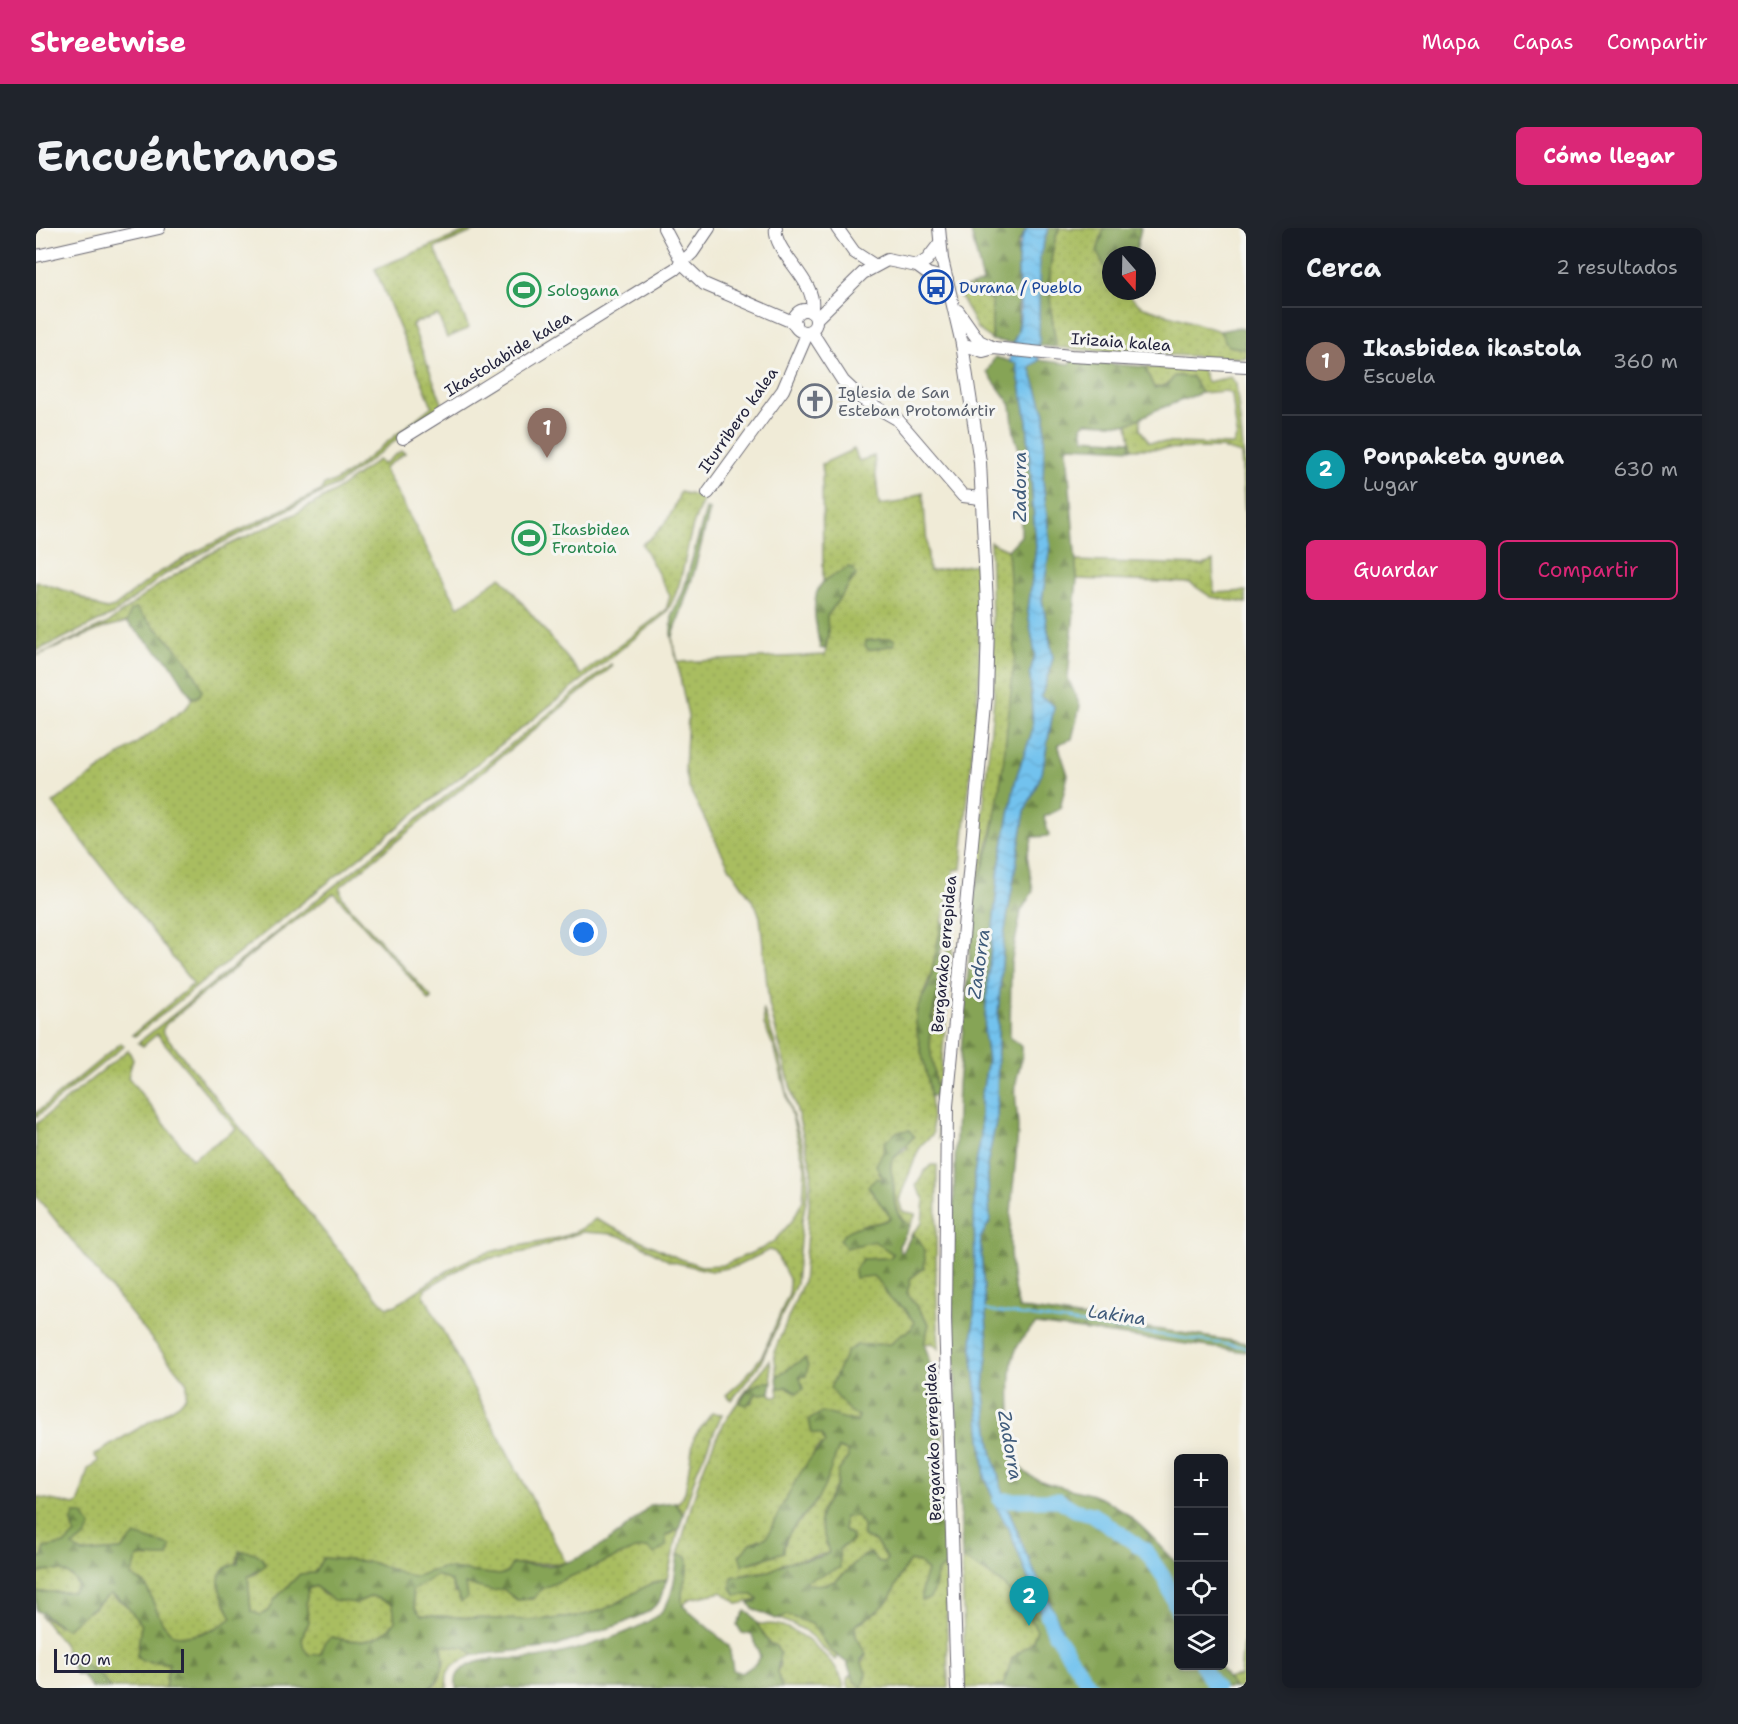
<!DOCTYPE html>
<html lang="es">
<head>
<meta charset="utf-8">
<style>
  :root { --surface:#171b24; --page:#20242c; --text:#f1f3f6; --muted:#9ea1a6; --line:#363941; --accent:#db2777 }
  body { margin:0; font-family:"Shantell Sans",sans-serif; background:var(--page); color:var(--text) }
  .controls { position:absolute; right:18px; bottom:18px; display:grid; overflow:hidden; border-radius:9px; box-shadow:0 3px 15px #0003 }
  .controls button { width:54px; height:54px; display:grid; place-items:center; padding:0; border:0; border-bottom:2px solid var(--line); background:var(--surface); color:var(--text); font:30px sans-serif }
  .compass { position:absolute; left:1066px; top:18px; width:54px; height:54px; border-radius:50%; background:var(--surface); box-shadow:0 3px 15px #0003; rotate:160deg }
  .scale { position:absolute; left:18px; bottom:15px; width:130px; box-sizing:border-box; padding-left:6px; border:3px solid #22223b; border-top:0; font-size:16px; line-height:21px; white-space:nowrap; color:#22223b; -webkit-text-stroke:4px #f6f6f2; paint-order:stroke }
  .you { position:absolute; left:548px; top:705px; width:21px; height:21px; margin:-15px; border:4px solid #fff; border-radius:50%; background:#1a73e8; box-shadow:0 0 0 9px #1a73e833 }
  .badge { display:grid; place-items:center; width:39px; height:39px; border-radius:50%; background:var(--accent); color:#fff; font-size:20px; font-weight:700 }
  .pin { position:absolute; translate:-50% -50px; filter:drop-shadow(0 2px 3px #0008) }
  .pin::after { content:''; position:absolute; top:32px; width:21px; height:18px; background:inherit; clip-path:polygon(0 0,100% 0,50% 100%) }
  .list { margin:0; padding:0; list-style:none }
  h2 { display:flex; justify-content:space-between; align-items:center; height:78px; margin:0; padding:0 24px; font-size:26px }
  h2 small { font-size:20px; font-weight:400; color:var(--muted) }
  .list li { display:grid; grid-template-columns:39px 1fr auto; gap:18px; align-items:center; box-sizing:border-box; height:108px; padding:0 24px; border-top:2px solid var(--line) }
  .list b { display:block; font-size:22px; white-space:nowrap }
  .list p { margin:0; font-size:20px; white-space:nowrap; color:var(--muted) }
  .list em { font-size:20px; font-style:normal; color:var(--muted) }
  .actions { display:flex; gap:12px; padding:18px 24px }
  .actions a { flex:1; padding:14px 0; border:2px solid var(--accent); border-radius:9px; text-align:center; font-size:21px; color:var(--accent) }
  .actions .main { background:var(--accent); color:#fff }
  .icon { flex:none; width:33px; height:33px; fill:none; stroke:currentColor; stroke-width:2; stroke-linecap:round; stroke-linejoin:round }
  .map { position:relative; flex:none; width:1210px; height:1460px; overflow:hidden; border-radius:9px }
  header { display:flex; align-items:center; gap:36px; box-sizing:border-box; height:84px; padding:0 30px; background:var(--accent); color:#fff }
  header strong { font-size:28px }
  nav { display:flex; gap:33px; margin-inline-start:auto; font-size:21px }
  .intro { display:flex; align-items:center; justify-content:space-between; box-sizing:border-box; height:144px; padding:0 36px }
  h1 { margin:0; font-size:42px }
  .button { padding:15px 27px; border-radius:9px; background:var(--accent); color:#fff; font-size:21px; font-weight:700 }
  main { display:flex; gap:36px; padding:0 36px }
  aside { flex:1; background:var(--surface); border-radius:9px; box-shadow:0 3px 15px #0003 }
  .map>svg:first-child { display:block }
  .green { fill:url(#green-dots); stroke:#66704e; stroke-width:1.5; fill-rule:evenodd }
  .forest { fill:url(#forest-firs); stroke:#546349; stroke-width:1.5; fill-rule:evenodd }
  .water { fill:url(#water-waves); stroke:#4a7294; stroke-width:1.5 }
  .lines { fill:none; stroke-linecap:round; stroke-linejoin:round }
  .stream { stroke:#72c2ee; stroke-width:2 }
  .river { stroke:#72c2ee; stroke-width:15 }
  .minor-casing { stroke:#6a6872; stroke-width:14 }
  .minor { stroke:#fff; stroke-width:12 }
  .labels { text-anchor:middle; dominant-baseline:central; stroke-width:6; stroke-linejoin:round; paint-order:stroke }
  .transit-label { font-size:16px; fill:#164399; stroke:#f6f6f2; text-anchor:start }
  .leisure-label { font-size:16px; fill:#27864d; stroke:#f6f6f2; text-anchor:start }
  .street-label { font-size:16px; fill:#22223b; stroke:#f6f6f2 }
  .worship-label { font-size:16px; fill:#5b616d; stroke:#f6f6f2; text-anchor:start }
  .water-label { font-size:18px; font-style:italic; fill:#3e5a7a; stroke:#f6f6f2 }
</style>
</head>
<body>
<header>
<strong>Streetwise</strong>
<nav><a>Mapa</a><a>Capas</a><a>Compartir</a></nav>
</header>
<div class="intro"><h1>Encuéntranos</h1><a class="button">Cómo llegar</a></div>
<main>
<div class="map">
<svg width="1210" height="1460" viewBox="0 0 1210 1460">
  <defs>
    <pattern id="green-dots" width="8" height="8" patternUnits="userSpaceOnUse" patternTransform="scale(1.5)"><rect width="8" height="8" fill="#a9bd61"/><path d="M2 2h.1M6 6h.1" fill="none" stroke="#91a255" stroke-width="1.8" stroke-linecap="round"/></pattern>
    <pattern id="forest-firs" width="22" height="20" patternUnits="userSpaceOnUse" patternTransform="scale(1.5)"><rect width="22" height="20" fill="#86a457"/><path d="M5 1l3.5 6h-7zM16 11l3.5 6h-7z" fill="#6d8549"/></pattern>
    <pattern id="water-waves" width="16" height="10" patternUnits="userSpaceOnUse" patternTransform="scale(1.5)"><rect width="16" height="10" fill="#72c2ee"/><path d="M0 5q4-4 8 0t8 0" fill="none" stroke="#62a6cd"/></pattern>
  </defs>
  <rect width="100%" height="100%" fill="#f6f6f2"/>
  <filter id="ink" filterUnits="userSpaceOnUse"><feTurbulence type="fractalNoise" baseFrequency=".0167" numOctaves="2"/><feDisplacementMap in="SourceGraphic" scale="12" xChannelSelector="R" yChannelSelector="G"/><feConvolveMatrix kernelMatrix="1 2 1 2 8 2 1 2 1" color-interpolation-filters="sRGB"/></filter>
  <filter id="wash" filterUnits="userSpaceOnUse"><feTurbulence type="fractalNoise" baseFrequency=".008" numOctaves="4" result="noise"/><feDisplacementMap in="SourceGraphic" scale="24" xChannelSelector="R" yChannelSelector="G"/><feGaussianBlur stdDeviation="1.35" result="paint"/><feColorMatrix in="noise" values="0 0 0 0 0 0 0 0 0 0 0 0 0 0 0 0 0 1.4 0 .05"/><feComposite in="paint" operator="in"/></filter>
  <g filter="url(#wash)">
    <rect width="100%" height="100%" fill="#f0ebd7"/>
    <g class="green">
      <polygon points="438,0 445,0 399,20 433,100 411,110 402,87 376,96 406,175 405,182 375,201 301,257 168,324 128,347 76,387 0,423 0,353 37,365 63,379 71,381 78,379 121,346 161,323 285,263 288,257 296,255 314,244 396,178 339,41"/>
      <path d="M1023,0H1068L1061,24L1069,39L1075,38V63H1088L1105,78L1184,103L1192,118L1210,121V130L1079,125L1017,119L1020,115C1013,77 1009,37 1023,0Z"/>
      <polygon points="936,58 939,65 956,72 956,112 941,100 921,62"/>
      <polygon points="1109,139 1166,141 1171,154 1195,149 1200,156 1210,248 1210,299 1205,226 1185,220 1096,221 1092,196 1105,188 1104,201 1113,214 1197,217 1201,208 1196,167 1190,163 1165,165 1156,149 1118,160"/>
      <path d="M818,221L823,233L838,228L843,277L865,274L887,264L893,343L940,336L944,443L925,641L918,642L900,721V733L881,782L883,813L893,852L897,906L884,918L863,972L866,983L880,986L874,998C851,984 863,961 854,941L857,931L872,919L849,914L843,945L849,952L833,958L856,990L845,995L826,997L810,1020L838,1013L857,1026L854,1030L826,1031L819,1049L837,1048L845,1056L855,1072L868,1080L878,1094L875,1102L865,1106L855,1116L821,1117L804,1170L814,1184L824,1189L821,1195L801,1190L786,1207L789,1215L780,1221L731,1309L715,1315L707,1337L726,1332L748,1320L752,1306L779,1275L803,1220L811,1223L812,1229L802,1244L801,1257L786,1282L784,1293L793,1325L751,1334L734,1343L705,1346L717,1367L722,1372L702,1376L686,1364L653,1371L647,1378C642,1360 656,1341 651,1328L642,1327C652,1290 661,1252 677,1217C691,1185 713,1159 734,1132L736,1154H730L704,1175H715L720,1166L734,1165L736,1168H743L742,1160L753,1159L757,1163L747,1146L741,1148L738,1124L767,1054L776,941L733,776L724,689L720,678L692,637L653,560L649,541L652,488L635,406L642,434L789,427L792,408L791,388L820,347L812,339L787,355L786,236ZM855,410L858,417L833,422L830,413Z"/>
      <path d="M365,223L369,225L348,240L422,379L465,349L545,447L630,382L634,368L606,316C626,303 637,287 644,264L668,270C664,280 659,290 656,301C648,329 647,361 629,386L99,808L96,807L157,756L17,575L151,479L156,470L163,468L100,380L94,384L91,394L70,399L0,428L72,395L115,362L171,327L261,285L296,265L342,232L347,236Z"/>
      <path d="M954,314L972,322C975,356 980,392 979,427C976,505 963,590 939,664L958,469Z"/>
      <polygon points="1039,333 1167,337 1177,333 1178,365 1210,363 1210,375 1175,369 1154,355 1041,351"/>
      <path d="M575,436L577,438L304,659L306,669L314,679L395,769V772L393,773L387,764L298,665L241,706L130,796L126,803L344,1073L352,1079L360,1077C386,1060 414,1038 444,1027C480,1014 529,1018 559,991L642,1030L665,1038L687,1037L727,1020L739,1012L756,993L767,972L769,939L739,822L728,796L727,780L744,830L755,883L766,915L772,941V962L766,993L760,1056L724,1136L696,1172L690,1167L706,1153L726,1128L753,1065V1051L739,1024L733,1022L701,1038L675,1043L633,1033L598,1013L577,1006L546,1004L493,1023L435,1034L389,1061L388,1067L530,1335L476,1336L471,1345L463,1347L406,1340L377,1349L334,1334L287,1330L278,1345L264,1346L239,1371L233,1383L224,1387L215,1383L212,1349L221,1345L203,1323L191,1380L196,1390C181,1402 156,1410 137,1408L126,1394L109,1356L95,1348L102,1329L115,1330L91,1315L85,1322L46,1325L37,1321V1318L50,1308L36,1294L39,1306L30,1316L9,1320L6,1329H0V1269L39,1277L43,1274L52,1241L63,1233L58,1227L143,1176L150,1168L151,1155L0,968V896L92,822L97,831L92,849L156,931L200,901L121,806L107,818L102,815Z"/>
      <polygon points="914,711 917,711 904,853 903,912 899,868 901,861 894,830 894,809"/>
      <polygon points="85,815 88,818 0,889 0,885"/>
      <path d="M895,937H901L900,1053L903,1121L896,1115L888,1116L893,1096L871,1065L875,1050L888,1040C890,1027 888,1014 876,1006L886,995L888,971L880,958L888,944Z"/>
      <polygon points="676,1185 686,1186 661,1243 647,1287 639,1274 643,1274 649,1264 658,1209"/>
      <path d="M821,1288L827,1297V1309L839,1313L851,1330L849,1335L842,1333L834,1325C806,1337 811,1361 771,1356L768,1353C782,1346 793,1346 804,1334L803,1321L816,1313L808,1303V1289Z"/>
      <path d="M643,1301L631,1351C604,1356 586,1377 560,1384C513,1398 435,1389 384,1387L379,1380L376,1363L400,1347L415,1353L419,1365L428,1356C442,1357 454,1363 467,1361L481,1372L498,1371L505,1361L599,1321L611,1320Z"/>
      <path d="M926,1329C935,1337 944,1341 954,1347C975,1361 989,1381 1001,1402L996,1414L976,1431L967,1458L929,1460Z"/>
      <path d="M874,1333L883,1335L891,1343L886,1359L899,1361L901,1344L910,1338L912,1460H813L811,1451L815,1446L818,1453L830,1426L820,1408L819,1397C833,1390 848,1381 856,1366C863,1353 863,1346 874,1333Z"/>
      <path d="M18,1342C30,1343 38,1348 42,1359L36,1364H0V1346Z"/>
      <path d="M279,1358L288,1367L319,1375L336,1368L357,1376L359,1394C340,1417 322,1415 296,1409L288,1415L285,1426L273,1428C263,1417 265,1407 273,1395L270,1375L272,1361Z"/>
      <polygon points="74,1366 94,1380 105,1397 101,1428 106,1433 133,1435 129,1460 74,1460 63,1446 42,1432 35,1435 27,1416 4,1387 23,1398 54,1383"/>
      <polygon points="1210,1380 1210,1460 1198,1460 1192,1450 1204,1448"/>
      <polygon points="751,1387 776,1396 794,1422 801,1428 799,1432 768,1402 742,1390"/>
      <path d="M720,1395C729,1398 734,1395 742,1397C765,1401 806,1438 808,1460H746L741,1444L744,1437L740,1418L733,1415Z"/>
      <path d="M406,1417L431,1419L438,1427C423,1434 405,1440 412,1460H393L402,1455L408,1434Z"/>
    </g>
    <g class="forest">
      <polygon points="934,0 991,0 982,15 982,104 976,115 956,112 956,72 939,65 936,58 947,54"/>
      <path d="M1012,0H1023C1009,37 1013,77 1020,116L1017,119L1002,117L1003,31Z"/>
      <polygon points="1068,0 1105,0 1099,27 1075,27 1075,38 1069,39 1061,24"/>
      <polygon points="1199,100 1210,101 1210,121 1192,118 1184,103"/>
      <path d="M959,129L980,135L991,192L1000,319L992,384L999,426L994,445L997,501L980,550L963,640L953,739L948,804L952,832L945,870V909L938,947L939,1073L936,1119L949,1249L962,1282L974,1303L1013,1406L1025,1401L990,1326L968,1270L955,1219L948,1159L952,1116L944,1011L954,993L951,937L961,889L962,786L968,708L989,583L1006,545L1018,478L1005,469L1017,430L1006,372L1014,318L1007,253L1009,186L994,139L1003,132L1034,136L1035,132L1109,139L1118,160L1132,157L1138,148L1156,149L1165,165L1120,182L1092,196L1051,194L1046,197L1048,210L1094,213L1096,221L1034,218L1031,220L1041,351L1032,450L1044,478L1036,511L1022,516L1032,547L1024,581L1008,589L1013,608L997,609L991,627L997,663L985,683L975,736L974,809L986,819C987,833 982,842 980,855C978,871 982,886 982,901C979,959 965,1023 983,1080L1210,1115V1124L1000,1096C989,1105 981,1116 977,1130C972,1149 974,1230 988,1243C1004,1258 1037,1260 1057,1267C1091,1279 1119,1312 1142,1337V1438H1183L1198,1460H954L967,1458L976,1431L996,1414L1001,1402C989,1381 975,1361 954,1347C944,1341 935,1337 926,1329L915,1040L922,857L939,664L955,614L967,538L979,426L972,322L985,308V228L978,205L975,177L951,144Z"/>
      <polygon points="670,281 674,282 657,348 637,408 635,406 636,386 647,364"/>
      <path d="M812,339L818,341L820,347L791,388L792,408L789,421L784,420C781,402 772,369 787,354C794,348 805,345 812,339Z"/>
      <path d="M100,380C125,408 155,426 166,463L163,468L156,470L134,435L91,394L94,383Z"/>
      <polygon points="855,410 859,412 858,417 833,422 829,418 830,413"/>
      <path d="M907,694L911,698L904,725L910,733C905,759 894,786 894,812C893,828 903,856 899,868H894C893,844 876,803 881,782C883,773 890,765 893,756C898,735 901,715 907,694Z"/>
      <path d="M873,902L878,908C872,917 861,924 856,933C853,939 855,941 856,947C860,966 853,985 874,998L863,1018L864,1024H867L876,1006C888,1013 890,1027 888,1040L875,1050L871,1065L893,1096L888,1116C897,1135 894,1159 905,1177L908,1242L896,1265L909,1274L910,1338L901,1345L899,1361L894,1370L886,1372V1359L891,1343L883,1335L874,1333C863,1346 863,1353 856,1366C848,1381 833,1389 819,1397L820,1408L830,1426L825,1432L831,1448L826,1459L818,1453L811,1435L794,1422L776,1396L751,1387L740,1391L717,1381L713,1375L722,1372L717,1367H700L695,1360L696,1349L734,1343L751,1334L784,1329L793,1325L784,1293L786,1282L801,1257L802,1244L812,1229L811,1223L803,1220C794,1238 791,1260 778,1276C767,1290 747,1304 748,1324L707,1337L703,1328L715,1315L731,1309C744,1283 766,1233 789,1215L786,1207L776,1205L773,1192L786,1184L821,1194L823,1188L814,1184L794,1160L811,1123L821,1117L855,1116L865,1106L875,1102L878,1094L868,1080L855,1072L845,1056L837,1048L819,1050L818,1043L826,1031L854,1030L857,1026L838,1013L810,1020L804,1012C816,993 838,1000 855,990L832,958L841,950L848,952L840,937L848,923L849,914L861,904ZM821,1288L827,1297V1309L839,1313L851,1330L849,1335L842,1333L834,1325C806,1337 811,1361 771,1356L769,1353L804,1340L803,1321L816,1313V1307L808,1302V1289Z"/>
      <polygon points="769,1130 772,1138 770,1148 764,1149 767,1161 761,1165 753,1159 742,1160 741,1148"/>
      <path d="M736,1154L734,1165L720,1166L711,1177L704,1175C710,1161 721,1153 736,1154Z"/>
      <path d="M639,1274L647,1287L643,1301L630,1308V1318L619,1326L611,1320L599,1321L505,1361L498,1370L481,1372L467,1361L457,1363L429,1356L431,1370L425,1374L415,1353L400,1347L376,1363L379,1380L385,1387C434,1389 513,1398 560,1384C586,1377 604,1356 631,1351L623,1374L612,1384L585,1396L518,1419L438,1427L430,1419L406,1417C407,1435 410,1449 393,1460H129L133,1435L106,1433L101,1428L105,1397C95,1385 90,1372 74,1366L30,1401L0,1382V1364H36L42,1359C36,1340 16,1340 0,1346V1329H6L9,1320L29,1316L39,1306L36,1294L38,1286H47L55,1299L50,1308L37,1318L46,1325L85,1322L99,1307L135,1318L132,1329H102L95,1348L109,1356L126,1394L137,1407C156,1411 180,1403 196,1390C188,1372 168,1342 202,1335L203,1323C216,1323 224,1324 230,1337L212,1349L215,1383L224,1387L233,1383L239,1371L264,1346L278,1345L287,1330L334,1334L377,1349L406,1340L463,1347L471,1345L476,1336C492,1336 513,1340 528,1335C560,1326 592,1300 614,1277ZM279,1358L297,1372L320,1375L336,1368L357,1376L359,1394C340,1417 322,1415 296,1409L288,1415L285,1426L273,1427C263,1417 265,1406 273,1395L270,1375L272,1361Z"/>
      <path d="M642,1327L651,1328C656,1341 642,1360 647,1378L693,1418L697,1442L706,1445L719,1436L724,1428L716,1407L706,1405L701,1397L709,1383L714,1385L733,1415L740,1418L744,1425L741,1444L746,1460H420C418,1447 424,1441 436,1436C455,1428 479,1432 500,1430C530,1426 603,1405 625,1384C638,1371 639,1345 642,1327Z"/>
      <polygon points="42,1432 63,1446 74,1460 55,1460 46,1447 40,1447 35,1435"/>
    </g>
    <path class="water" d="M991,0H1012L1003,31V132L994,139L1009,186L1007,253L1014,318L1006,372L1017,430L1005,469L1018,478L1006,545L989,583L968,708L962,786L961,889L951,937L954,993L944,1011L952,1116L948,1159L955,1219L968,1270L990,1326L1026,1401L1013,1406L974,1303L962,1282L949,1249L936,1119L939,1073L938,947L945,909V870L952,832L948,804L953,739L963,640L980,550L997,501L994,445L999,426L992,384L1000,319L991,192L980,135L974,134C973,118 978,116 982,103C990,69 972,32 991,0Z"/>
    <g class="lines">
      <polyline class="stream" points="948,1082 1210,1119"/>
      <g class="river">
        <polyline points="964,1272 1023,1272 1039,1282 1056,1286 1109,1322 1129,1351 1142,1384"/>
        <polyline points="1011,1386 1019,1406 1055,1460"/>
        <polyline points="1166,1438 1180,1460"/>
      </g>
    </g>
  </g>
  <g filter="url(#ink)">
    <g class="lines">
      <defs>
        <g id="minor">
          <polyline points="628,0 647,36 668,56 759,95"/>
          <path d="M740,0C736,25 785,55 775,84"/>
          <polyline points="801,0 818,24 838,37"/>
          <polyline points="903,0 906,31 926,116 944,234 952,397 950,467 911,878 909,1091 921,1460"/>
          <polyline points="0,28 123,0"/>
          <polyline points="881,38 891,32 904,15"/>
          <circle cx="769" cy="93" r="11"/>
          <polyline points="922,83 943,113 958,120"/>
          <polyline points="780,91 827,45 851,32 881,38 892,46 911,51"/>
          <polyline points="775,103 807,153 826,171 861,191 927,268 944,270"/>
          <polyline points="926,116 947,123 958,120 1035,128 1210,138"/>
          <polyline points="367,210 639,41 656,25 673,0"/>
          <polyline points="672,265 747,162 772,104"/>
        </g>
      </defs>
      <use href="#minor" class="minor-casing"/>
      <use href="#minor" class="minor"/>
    </g>
  </g>
  <defs>
    <symbol id="bus-ring" viewBox="-11 -11 22 22"><circle r="9.5" fill="#f6f6f2" stroke="#1a4fb4" stroke-width="1.5"/><path d="M-5-6H5V4H4V6H2V4H-2V6H-4V4H-5ZM-3.5-4V0h7V-4ZM-3.5 1.2v1.5H-2V1.2ZM2 1.2v1.5H3.5V1.2Z" fill="#1a4fb4"/></symbol>
    <symbol id="stadium-ring" viewBox="-11 -11 22 22"><circle r="9.5" fill="#f6f6f2" stroke="#2e9e5b" stroke-width="1.5"/><path d="M0-5a6.5 5 0 1 0 0 10a6.5 5 0 1 0 0-10ZM-3.5-1.8h7v3.6h-7Z" fill="#2e9e5b"/></symbol>
    <symbol id="church-ring" viewBox="-11 -11 22 22"><circle r="9.5" fill="#f6f6f2" stroke="#6b7280" stroke-width="1.5"/><path d="M-1.2-6h2.4v3.5h3.3v2.4h-3.3V6h-2.4V-.1h-3.3v-2.4h3.3Z" fill="#6b7280"/></symbol>
  </defs>
  <g fill-rule="evenodd">
    <use href="#bus-ring" x="881" y="40" width="38" height="38"/>
    <use href="#stadium-ring" x="469" y="43" width="38" height="38"/>
    <use href="#church-ring" x="760" y="154" width="38" height="38"/>
    <use href="#stadium-ring" x="474" y="291" width="38" height="38"/>
  </g>
  <g class="labels">
    <g class="transit-label">
      <text x="923" y="59">Durana / Pueblo</text>
    </g>
    <g class="leisure-label">
      <text x="511" y="62">Sologana</text>
      <text x="516" y="301">Ikasbidea<tspan x="516" dy="18">Frontoia</tspan></text>
    </g>
    <g class="street-label">
      <text transform="translate(1085 114) rotate(4)">Irizaia kalea</text>
      <text transform="translate(472 126) rotate(-32)">Ikastolabide kalea</text>
      <text transform="translate(702 192) rotate(-55)">Iturribero kalea</text>
      <text transform="translate(908 726) rotate(-85)">Bergarako errepidea</text>
      <text transform="translate(897 1214) rotate(-92)">Bergarako errepidea</text>
    </g>
    <g class="worship-label">
      <text x="802" y="164">Iglesia de San<tspan x="802" dy="18">Esteban Protomártir</tspan></text>
    </g>
    <g class="water-label">
      <text transform="translate(984 259) rotate(-90)">Zadorra</text>
      <text transform="translate(943 736) rotate(-82)">Zadorra</text>
      <text transform="translate(1081 1087) rotate(8)">Lakina</text>
      <text transform="translate(974 1217) rotate(80)">Zadorra</text>
    </g>
  </g>
</svg>
<div class="controls">
<button>+</button>
<button>−</button>
<button><svg class="icon" aria-label="locate" viewBox="0 0 24 24"><circle cx="12" cy="12" r="6"/><path d="M12 2v4M12 18v4M2 12h4M18 12h4"/></svg></button>
<button><svg class="icon" aria-label="layers" viewBox="0 0 24 24"><path d="M12 4l9 5-9 5-9-5zM3 14l9 5 9-5"/></svg></button>
</div>
<svg class="compass" viewBox="-18 -18 36 36"><path d="M0-13l5 13h-10z" fill="#e53935"/><path d="M0 13l5-13h-10z" fill="#9ea1a6"/></svg>
<div class="scale">100 m</div>
<div class="you"></div>
<div class="pin badge" style="left:511px;top:230px;background:#8d6e63">1</div>
<div class="pin badge" style="left:993px;top:1398px;background:#0f9aa8">2</div>
</div>
<aside>
<h2>Cerca<small>2 resultados</small></h2>
<ul class="list">
<li><span class="badge" style="background:#8d6e63">1</span><div><b>Ikasbidea ikastola</b><p>Escuela</p></div><em>360 m</em></li>
<li><span class="badge" style="background:#0f9aa8">2</span><div><b>Ponpaketa gunea</b><p>Lugar</p></div><em>630 m</em></li>
</ul>
<div class="actions"><a class="main">Guardar</a><a>Compartir</a></div>
</aside>
</main>
</body>
</html>
